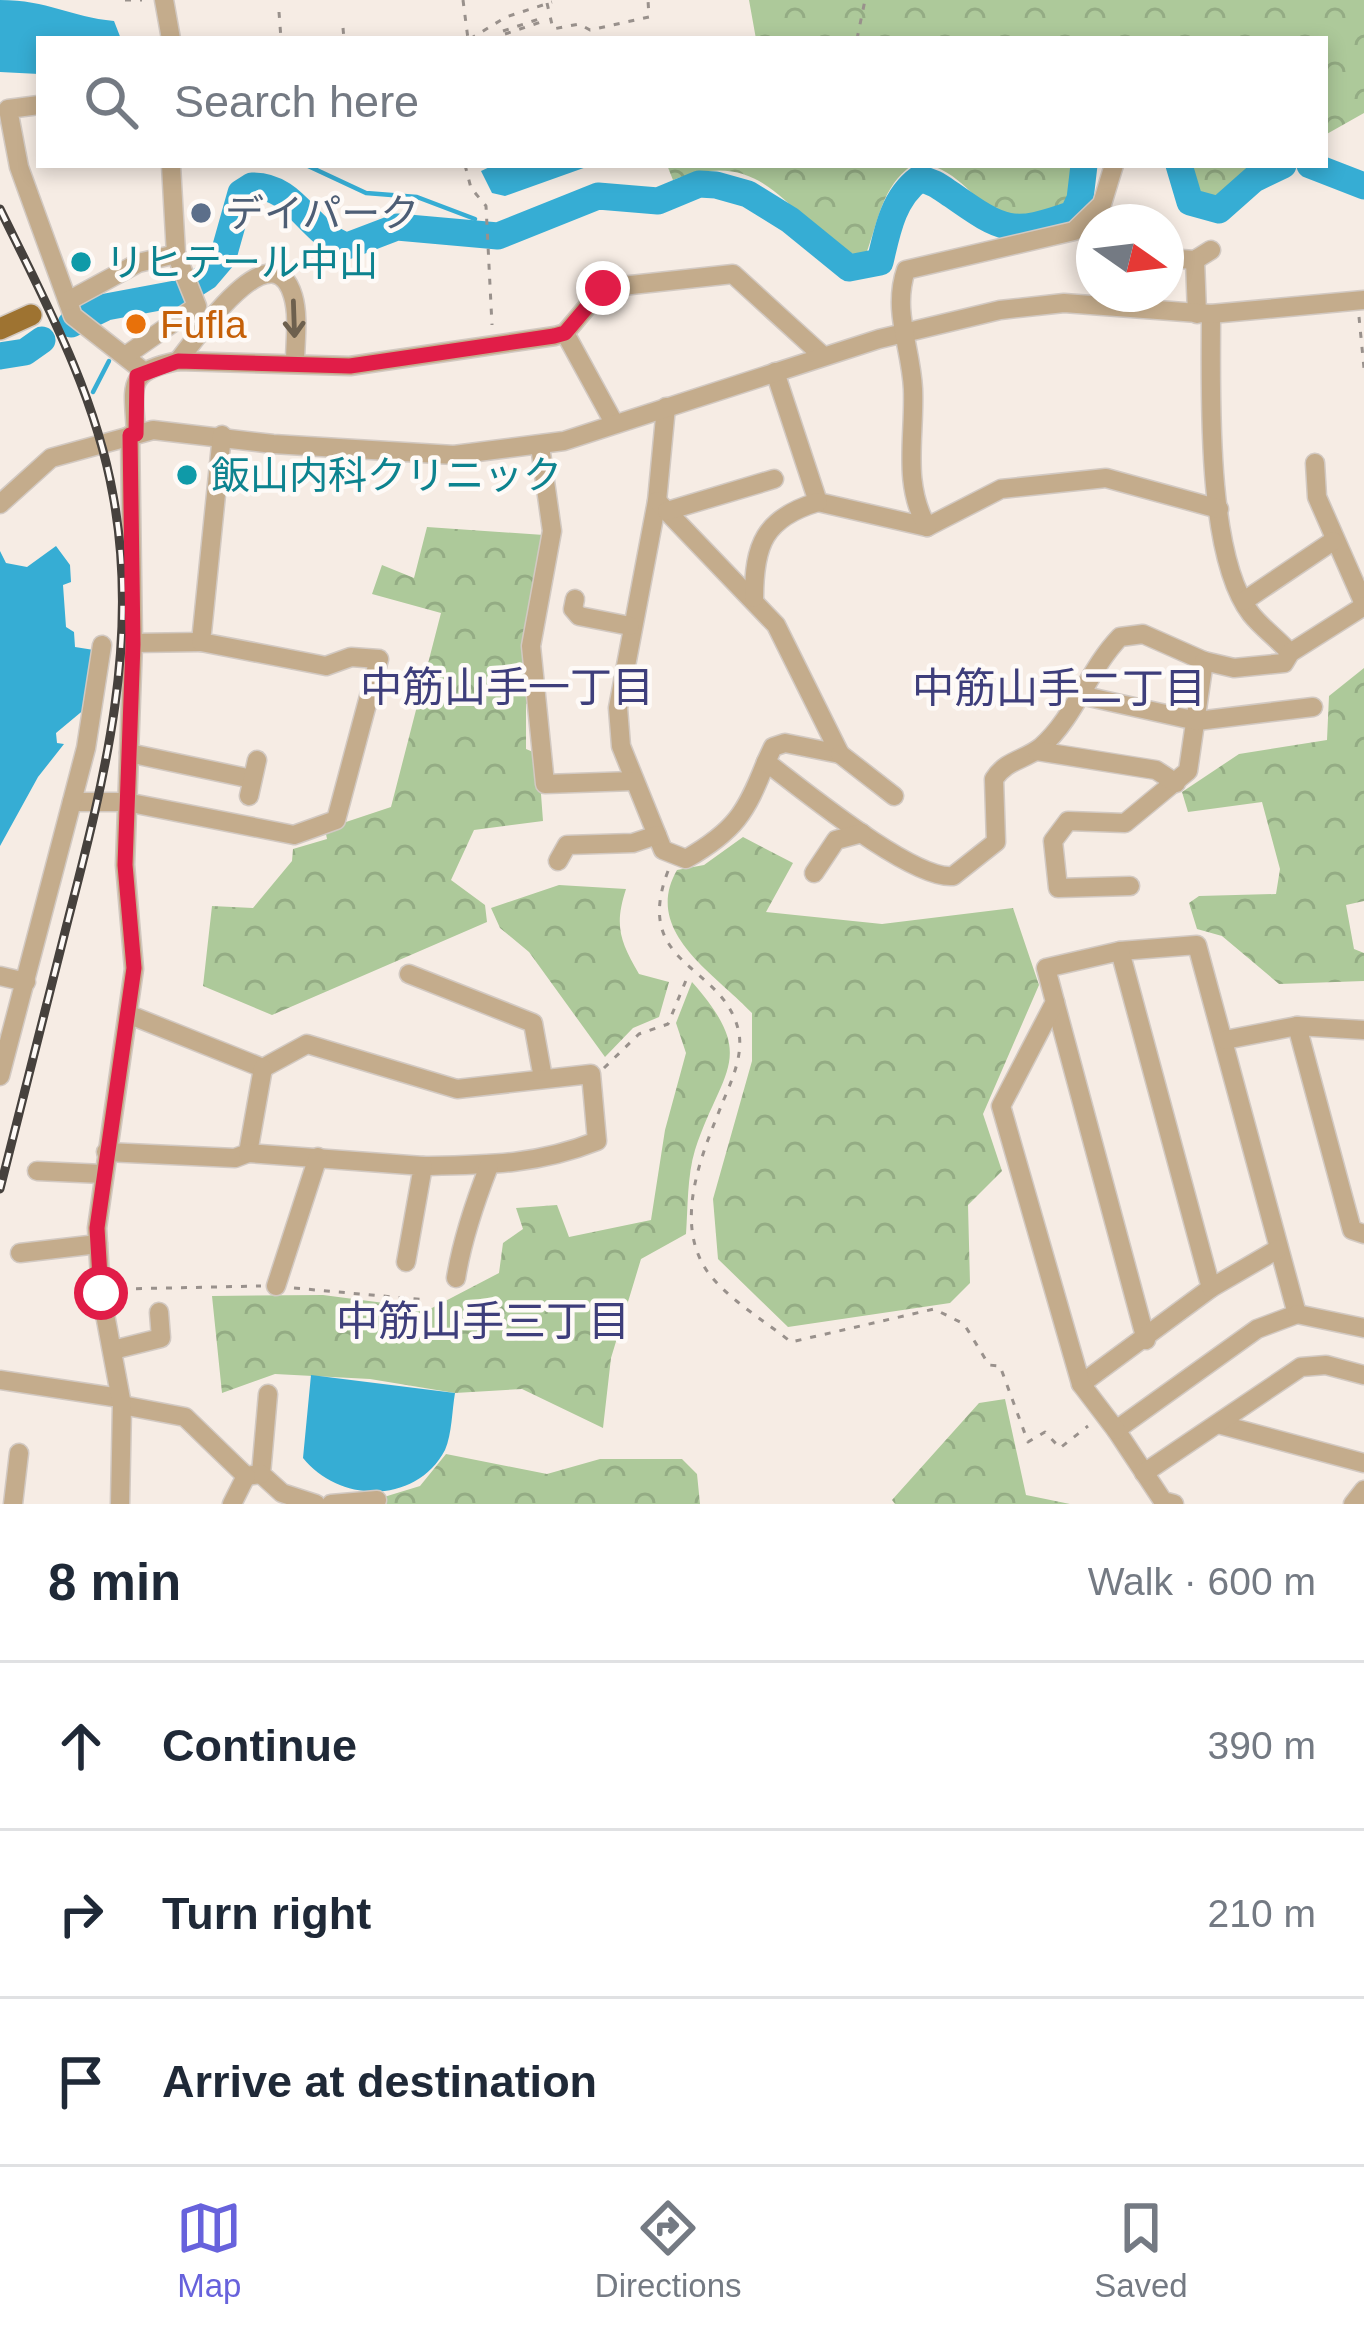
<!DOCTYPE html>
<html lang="en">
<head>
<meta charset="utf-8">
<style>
  :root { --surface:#fff; --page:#f6f6f7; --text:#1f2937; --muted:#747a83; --line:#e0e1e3; --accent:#6762dc }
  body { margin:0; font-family:Helvetica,"Noto Sans JP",sans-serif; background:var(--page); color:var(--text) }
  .compass { position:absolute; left:1076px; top:204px; width:108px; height:108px; border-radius:50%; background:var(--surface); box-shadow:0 6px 18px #0003; rotate:104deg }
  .stop { position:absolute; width:36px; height:36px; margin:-27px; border:9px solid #e11d48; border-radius:50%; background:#fff }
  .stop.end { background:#e11d48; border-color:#fff; box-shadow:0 3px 12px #0008 }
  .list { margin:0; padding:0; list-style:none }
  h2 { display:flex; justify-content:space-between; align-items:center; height:156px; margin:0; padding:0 48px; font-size:51px }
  h2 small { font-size:39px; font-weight:400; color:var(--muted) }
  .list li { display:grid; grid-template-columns:78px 1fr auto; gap:36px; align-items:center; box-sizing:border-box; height:168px; padding:0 48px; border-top:3px solid var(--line) }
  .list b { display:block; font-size:45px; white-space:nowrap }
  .list em { font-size:39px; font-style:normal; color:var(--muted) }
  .icon { flex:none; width:66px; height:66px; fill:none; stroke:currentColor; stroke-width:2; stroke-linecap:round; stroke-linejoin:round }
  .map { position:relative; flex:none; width:1364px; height:1504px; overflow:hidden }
  .search { position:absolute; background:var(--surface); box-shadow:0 6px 18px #0003; left:36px; right:36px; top:36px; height:132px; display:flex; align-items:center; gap:30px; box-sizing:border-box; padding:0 42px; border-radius:0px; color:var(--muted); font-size:45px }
  .sheet { height:660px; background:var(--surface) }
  nav { display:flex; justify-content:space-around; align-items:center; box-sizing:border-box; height:168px; border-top:3px solid var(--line); background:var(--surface); font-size:33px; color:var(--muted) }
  nav a { display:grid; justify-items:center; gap:6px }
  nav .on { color:var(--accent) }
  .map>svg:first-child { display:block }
  .forest { fill:url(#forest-crowns) }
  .water { fill:#36add4 }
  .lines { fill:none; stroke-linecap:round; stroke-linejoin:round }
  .stream { stroke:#36add4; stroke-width:4.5 }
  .river { stroke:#36add4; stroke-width:27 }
  .minor-casing { stroke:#d2c9c2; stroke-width:21 }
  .major-casing { stroke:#d2c9c2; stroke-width:24 }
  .path { stroke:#99918c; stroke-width:3; stroke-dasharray:6 9; stroke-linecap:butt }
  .minor { stroke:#c4ac8c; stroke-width:18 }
  .major { stroke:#9e7331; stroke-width:21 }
  .rail-casing { stroke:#46413d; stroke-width:9 }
  .rail { stroke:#fefaf7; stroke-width:4.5; stroke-dasharray:14; stroke-linecap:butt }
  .oneway { stroke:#6d604e }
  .route { stroke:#e11d48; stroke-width:15 }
  .service-dot { fill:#5c6f8a; stroke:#fefaf7; stroke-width:4.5 }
  .culture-dot { fill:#0f9aa8; stroke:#fefaf7; stroke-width:4.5 }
  .food-dot { fill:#e8710a; stroke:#fefaf7; stroke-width:4.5 }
  .labels { text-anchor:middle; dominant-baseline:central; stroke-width:9; stroke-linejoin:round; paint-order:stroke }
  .service-label { font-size:39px; fill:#4e5e75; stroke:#fefaf7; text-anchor:start }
  .culture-label { font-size:39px; fill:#0d838f; stroke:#fefaf7; text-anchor:start }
  .food-label { font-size:39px; fill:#c56008; stroke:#fefaf7; text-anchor:start }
  .neighbourhood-label { font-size:42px; fill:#3e3e7b; stroke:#fefaf7 }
</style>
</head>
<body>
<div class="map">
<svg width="1364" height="1504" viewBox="0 0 1364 1504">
  <defs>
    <pattern id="forest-crowns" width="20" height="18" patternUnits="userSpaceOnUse" patternTransform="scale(3)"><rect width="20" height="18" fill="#adc99a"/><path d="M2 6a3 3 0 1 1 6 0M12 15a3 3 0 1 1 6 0" fill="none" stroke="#94ac84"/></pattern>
  </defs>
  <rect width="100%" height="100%" fill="#f6ece4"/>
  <g class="forest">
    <polygon points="749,0 1364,0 1364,113 1325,135 1325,39 756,39"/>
    <path d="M667,165H912C881,188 879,220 866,254L860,257C785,225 773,143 673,180Z"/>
    <path d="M930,165H1075C1074,173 1075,186 1072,193C1065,211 1024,226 1006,219C980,208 963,175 930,165Z"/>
    <polygon points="1189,165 1251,165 1211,201 1194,192"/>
    <polygon points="427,527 544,535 536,699 526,704 526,749 538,754 543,821 474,830 451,880 485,905 487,922 272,1015 203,986 212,906 253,908 292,861 293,849 327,839 325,829 391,807 441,613 372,594 382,565 414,578"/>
    <polygon points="1364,668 1364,901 1346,905 1354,949 1364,953 1364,981 1279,984 1222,936 1197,929 1189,903 1199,896 1276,894 1280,869 1262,802 1188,812 1182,792 1239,754 1327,740 1329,696"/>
    <path d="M743,837L793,863L766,912L882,924L1013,908L1039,985L983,1114L1002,1171L968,1205L970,1283L950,1303L788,1327L718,1259L713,1199L752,1061V1013C714,973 642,931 677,870L704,865Z"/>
    <path d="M559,885L626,889C614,926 620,941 639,974L669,982L659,1017L633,1028L605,1057L529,952L500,928L491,908Z"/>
    <path d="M692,982C759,1058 722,1068 695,1150C687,1176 688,1208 686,1234L641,1259L611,1358L603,1428L522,1389L455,1393L370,1379L275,1374L222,1393L212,1296L323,1295L430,1309L499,1273L503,1243L523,1229L516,1208L557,1205L569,1237L651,1220L665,1130L686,1053L676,1023Z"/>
    <polygon points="1005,1399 1026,1495 1070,1504 895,1504 892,1500 979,1403"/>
    <polygon points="446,1454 547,1474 600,1459 682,1459 697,1474 700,1504 384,1504 384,1497 420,1486"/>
  </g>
  <g class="water">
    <path d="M0,0C48,0 70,17 114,21L121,39H39V74L0,72Z"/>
    <polygon points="494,165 592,165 505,196 492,193 481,171"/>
    <polygon points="56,546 70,565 71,582 63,585 66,627 74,632 75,647 94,650 86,708 56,733 57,743 64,744 38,777 0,846 0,551 6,563 27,567"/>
    <path d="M311,1375L455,1393C452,1410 452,1434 445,1450C417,1504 340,1504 303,1458Z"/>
  </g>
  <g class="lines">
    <g class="stream">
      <polyline points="306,165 366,193 417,197 475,219"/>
      <polyline points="93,392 109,361"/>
    </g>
    <g class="river">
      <polyline points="1179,165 1190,202 1219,210 1254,179 1283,165"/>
      <polyline points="1310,165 1364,186"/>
      <path d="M71,324L106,307L181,293L206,277L223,257L241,193L252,186C296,185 308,234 347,246L397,227L498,236L598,196L658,201L699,184L716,185L748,194L790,220L849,268L880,262C887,232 893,198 919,179C933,181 940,187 952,195C1003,231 1012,236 1073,214L1080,199L1084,165"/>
      <polyline points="0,356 25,352 42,340"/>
    </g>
    <defs>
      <g id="minor">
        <polyline points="164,0 171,39"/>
        <polyline points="39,105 8,109 19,167 73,316 142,370"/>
        <polyline points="1166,258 1195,260 1211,250"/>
        <polyline points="1195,260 1197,314"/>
        <polyline points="68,301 138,263 176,254 171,165"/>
        <path d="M1211,314C1211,388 1205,555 1251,614C1262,628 1278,639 1290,653"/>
        <polyline points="565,333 613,421"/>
        <polyline points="128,354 197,306 176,254"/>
        <path d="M178,361C193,343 272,225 293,296C299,316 295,342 295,363"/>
        <polyline points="775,372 818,502 927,527 1001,489 1106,478 1219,509"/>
        <path d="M666,407L657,501L618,708L621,746L663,850L686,859C735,831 746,813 766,762"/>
        <path d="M136,434C134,386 124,372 178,361L350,366L555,336L565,333L603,288L733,274L823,356"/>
        <polyline points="540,446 552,531 531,646 545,784 634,781"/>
        <polyline points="1315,463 1317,497 1364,604"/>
        <path d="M657,501L776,625L840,754L785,743L773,747L766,762C802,789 912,880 953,876L996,842L994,779C1006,760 1025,760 1041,747C1076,716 1088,670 1120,637L1143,634L1204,661L1188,771L1125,823L1068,821L1053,841L1058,888L1130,886"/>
        <polyline points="0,504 51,458 153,430 273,444 454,455 564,441 879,339 1000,310 1064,303 1211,314 1364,300"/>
        <polyline points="667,511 774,479"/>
        <path d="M927,527C902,482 915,438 913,389C911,347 892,311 906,270L1074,231L1102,204L1114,165"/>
        <path d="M754,598C754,545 764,518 818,502"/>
        <polyline points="575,599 573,609 579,616 630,626"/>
        <polyline points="1244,601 1333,541"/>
        <polyline points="133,643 201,642"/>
        <polyline points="1204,661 1234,668 1284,663 1290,653 1364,606"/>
        <polyline points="1080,695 1197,721 1313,707"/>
        <polyline points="1037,751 1156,770 1176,783"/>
        <polyline points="129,753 252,779"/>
        <polyline points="840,754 894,796"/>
        <polyline points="249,796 257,760"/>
        <polyline points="72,802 126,802 294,835 336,820 379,659 351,657 326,666 201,642 222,435"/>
        <polyline points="558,861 567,845 633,843 657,835"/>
        <polyline points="814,873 836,840 862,833"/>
        <polyline points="1120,951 1197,945 1297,1314 1257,1329 1116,1430 1163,1501 1174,1504"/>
        <polyline points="409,974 533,1023 543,1078"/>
        <polyline points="0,976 26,982"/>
        <polyline points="1055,1002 1146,1340"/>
        <path d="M130,1015L263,1068L307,1044L457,1089L591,1074L597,1141C537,1165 487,1165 423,1166"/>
        <polyline points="1297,1026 1352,1230 1364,1234"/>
        <polyline points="1225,1040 1297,1026 1364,1030"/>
        <polyline points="0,1076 86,748 102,645"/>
        <polyline points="106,1152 235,1158 248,1153 263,1068"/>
        <polyline points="248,1153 423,1166 406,1262"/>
        <polyline points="37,1171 103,1174"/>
        <polyline points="20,1253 98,1244"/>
        <path d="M456,1278C462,1240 475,1202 489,1166"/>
        <polyline points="276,1286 318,1157"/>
        <polyline points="1297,1314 1364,1328"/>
        <polyline points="113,1350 161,1338 159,1312"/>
        <polyline points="0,1380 120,1398"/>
        <polyline points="1081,1384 1211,1288"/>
        <polyline points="268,1394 261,1474 282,1493 316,1504"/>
        <polyline points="122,1405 185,1417 246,1476 261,1474"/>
        <polyline points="1218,1424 1364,1463"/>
        <polyline points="1116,1430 1081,1384 1001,1106 1055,1002 1046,968 1120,951 1211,1288 1278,1249"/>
        <polyline points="1144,1473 1301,1367 1326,1365 1364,1375"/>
        <polyline points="13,1504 19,1453"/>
        <polyline points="120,1504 122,1405 101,1293 97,1228 134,969 125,865 133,643 130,435"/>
        <polyline points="232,1504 246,1476"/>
        <polyline points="331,1504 377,1500"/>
        <polyline points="1353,1504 1364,1490"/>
      </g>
      <polyline id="major" points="0,329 31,315"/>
    </defs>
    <use href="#minor" class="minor-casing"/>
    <use href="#major" class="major-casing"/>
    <g class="path">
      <polyline points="125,0 142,0"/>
      <polyline points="463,0 468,39"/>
      <polyline points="547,3 553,29 579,24 590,30 649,17 648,0"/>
      <polyline points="279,12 281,39"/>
      <polyline points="343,28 344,39"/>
      <polyline points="503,31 545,17"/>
      <polyline points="505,34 547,20"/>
      <polyline points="226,37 227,39"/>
      <polyline points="470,39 506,17 552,2"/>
      <polyline points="857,39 865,0"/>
      <polyline points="465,165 471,188 486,206 492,325"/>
      <polyline points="1359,317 1364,368"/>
      <path d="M668,871C631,968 725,963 739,1033C743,1057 731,1082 722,1104C702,1154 673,1221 707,1271C726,1298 765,1321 791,1342L934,1309L964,1324L989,1365L1000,1366L1028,1442L1045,1432L1060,1448L1088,1426"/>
      <polyline points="604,1068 639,1034 668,1024 689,973"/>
      <polyline points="294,1288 427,1300"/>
      <polyline points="121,1289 261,1286"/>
    </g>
    <use href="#minor" class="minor"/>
    <use href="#major" class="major"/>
    <defs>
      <path id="rail" d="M0,209C45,301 95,393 113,495C140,640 105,776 69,916C46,1007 23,1098 0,1189"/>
    </defs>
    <use href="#rail" class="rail-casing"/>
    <use href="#rail" class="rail"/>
  </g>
  <defs><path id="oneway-shaft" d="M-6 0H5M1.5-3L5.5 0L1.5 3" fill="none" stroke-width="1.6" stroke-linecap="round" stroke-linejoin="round" transform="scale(3)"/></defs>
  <use class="oneway" href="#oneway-shaft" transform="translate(294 319) rotate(88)"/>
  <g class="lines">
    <polyline class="route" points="101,1293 97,1228 134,968 125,865 133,644 130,435 136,434 137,376 178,361 350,366 554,336 565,333 603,288"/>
  </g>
  <circle class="service-dot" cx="201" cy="213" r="12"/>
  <g class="culture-dot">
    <circle cx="81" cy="262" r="12"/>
    <circle cx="187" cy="475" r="12"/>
  </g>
  <circle class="food-dot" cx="136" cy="324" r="12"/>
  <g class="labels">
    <g class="service-label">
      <text x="225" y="213">デイパーク</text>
    </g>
    <g class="culture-label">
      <text x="105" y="262">リヒテール中山</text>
      <text x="211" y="475">飯山内科クリニック</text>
    </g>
    <g class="food-label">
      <text x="160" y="324">Fufla</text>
    </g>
    <g class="neighbourhood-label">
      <text x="507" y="687">中筋山手一丁目</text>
      <text x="1059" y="688">中筋山手二丁目</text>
      <text x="483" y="1321">中筋山手三丁目</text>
    </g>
  </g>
</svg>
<svg class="compass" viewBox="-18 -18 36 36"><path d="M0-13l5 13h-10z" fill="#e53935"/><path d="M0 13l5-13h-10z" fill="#747a83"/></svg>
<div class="stop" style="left:101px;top:1293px"></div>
<div class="stop end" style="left:603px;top:288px"></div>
<div class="search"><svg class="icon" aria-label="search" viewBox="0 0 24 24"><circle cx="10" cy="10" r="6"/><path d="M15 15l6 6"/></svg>Search here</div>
</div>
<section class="sheet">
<h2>8 min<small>Walk · 600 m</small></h2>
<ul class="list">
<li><svg class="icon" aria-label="ahead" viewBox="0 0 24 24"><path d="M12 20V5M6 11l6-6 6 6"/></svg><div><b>Continue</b></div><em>390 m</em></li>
<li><svg class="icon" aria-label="right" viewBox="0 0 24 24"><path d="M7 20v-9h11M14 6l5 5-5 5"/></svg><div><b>Turn right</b></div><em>210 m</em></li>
<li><svg class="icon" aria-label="arrive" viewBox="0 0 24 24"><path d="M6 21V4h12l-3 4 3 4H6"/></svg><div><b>Arrive at destination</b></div></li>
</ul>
</section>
<nav>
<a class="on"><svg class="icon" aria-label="map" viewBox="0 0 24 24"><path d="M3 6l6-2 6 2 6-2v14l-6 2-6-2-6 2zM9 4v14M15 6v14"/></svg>Map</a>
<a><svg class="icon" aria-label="directions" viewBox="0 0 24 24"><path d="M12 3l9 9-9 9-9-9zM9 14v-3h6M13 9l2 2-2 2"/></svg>Directions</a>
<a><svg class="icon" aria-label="saved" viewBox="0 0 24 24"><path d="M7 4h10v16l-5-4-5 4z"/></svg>Saved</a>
</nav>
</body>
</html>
